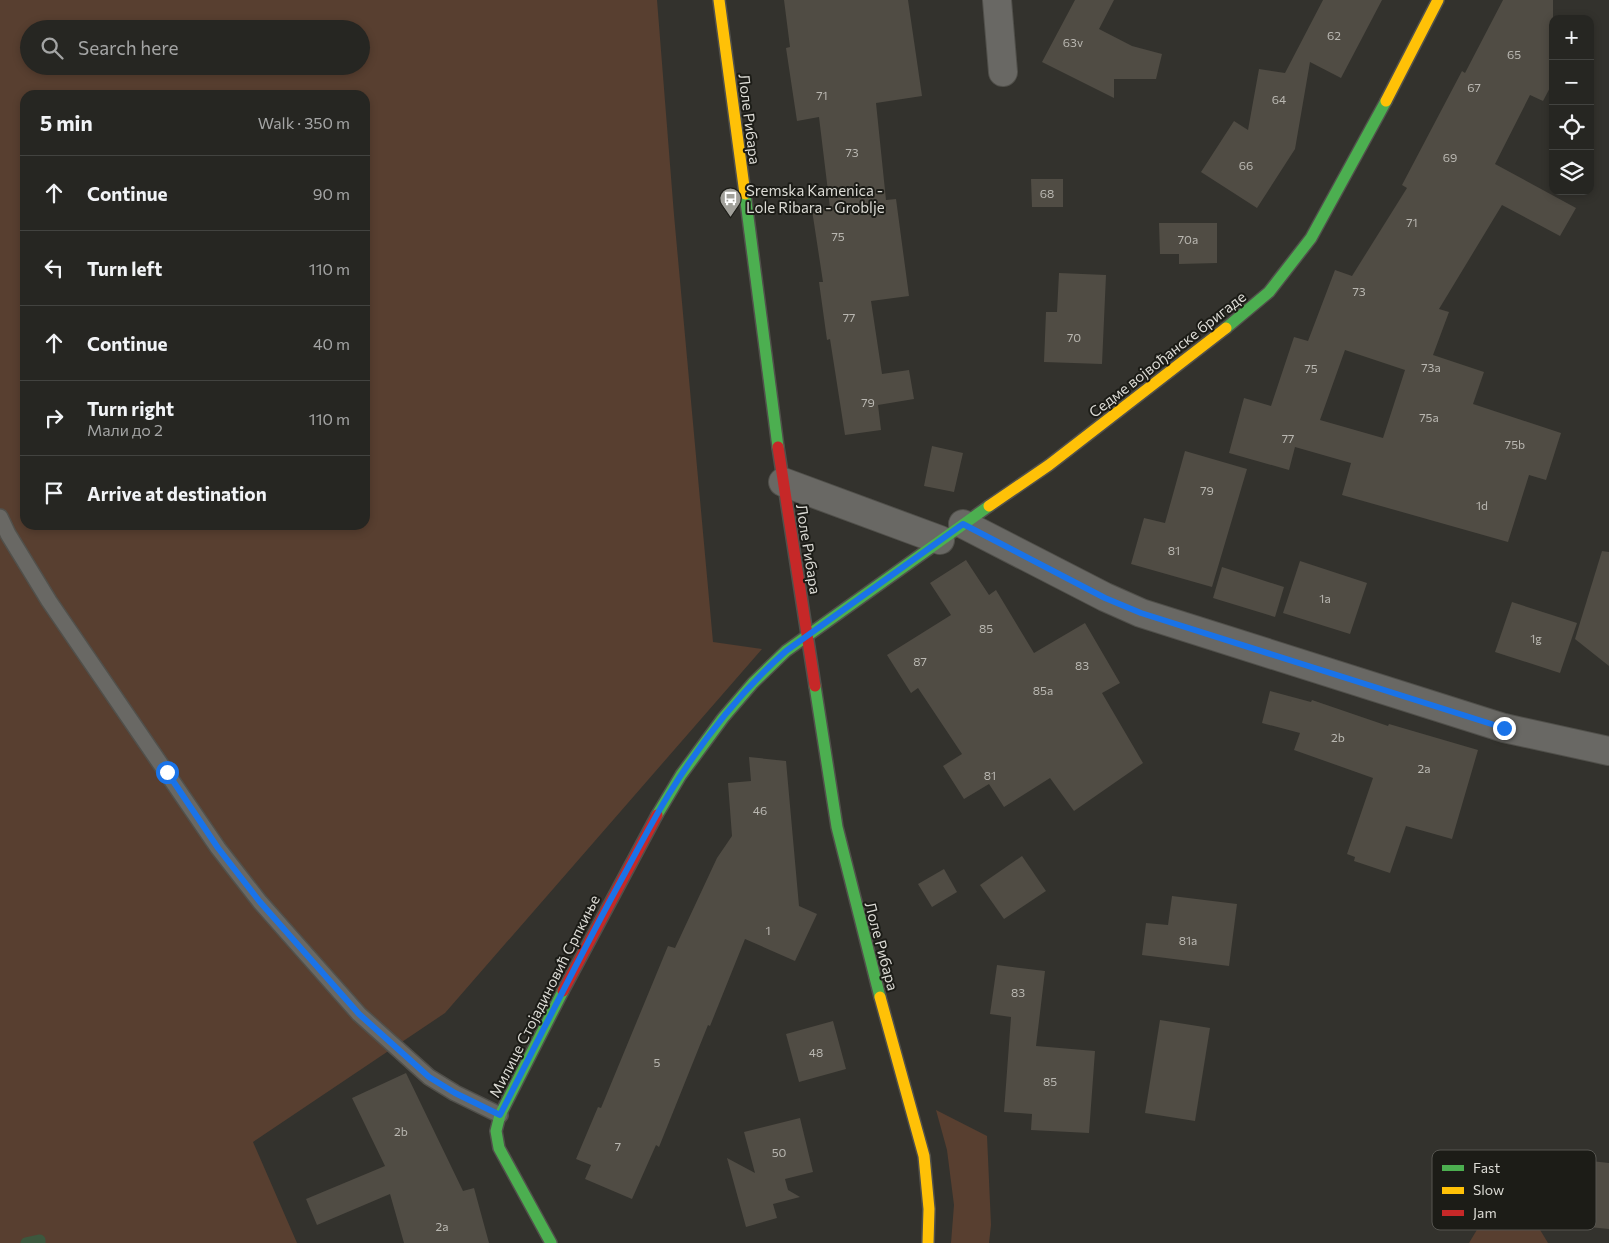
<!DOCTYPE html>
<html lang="en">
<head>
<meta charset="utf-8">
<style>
  :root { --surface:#262622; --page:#2e2e2a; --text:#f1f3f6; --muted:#a4a5a5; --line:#424340 }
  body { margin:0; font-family:Commissioner,sans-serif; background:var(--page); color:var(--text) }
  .controls { position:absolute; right:15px; top:15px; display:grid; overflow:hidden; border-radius:10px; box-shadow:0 2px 8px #0003 }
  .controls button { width:45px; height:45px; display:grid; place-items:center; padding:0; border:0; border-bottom:1px solid var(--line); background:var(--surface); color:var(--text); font:25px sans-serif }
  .stop { position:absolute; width:15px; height:15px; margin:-11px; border:4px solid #1a73e8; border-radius:50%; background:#fff }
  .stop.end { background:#1a73e8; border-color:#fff; box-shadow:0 1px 5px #0008 }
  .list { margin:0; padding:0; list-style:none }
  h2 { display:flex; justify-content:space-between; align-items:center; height:65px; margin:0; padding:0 20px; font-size:21px }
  h2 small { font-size:16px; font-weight:400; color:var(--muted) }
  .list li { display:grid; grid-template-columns:32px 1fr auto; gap:15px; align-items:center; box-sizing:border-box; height:75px; padding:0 20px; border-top:1px solid var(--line) }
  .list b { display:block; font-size:19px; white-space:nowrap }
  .list p { margin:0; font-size:16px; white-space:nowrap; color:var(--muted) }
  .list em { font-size:16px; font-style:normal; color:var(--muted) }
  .icon { flex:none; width:28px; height:28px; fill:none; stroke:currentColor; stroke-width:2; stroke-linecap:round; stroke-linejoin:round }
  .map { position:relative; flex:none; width:1609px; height:1243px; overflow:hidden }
  .search { position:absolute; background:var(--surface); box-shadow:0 2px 8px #0003; left:20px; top:20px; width:350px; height:55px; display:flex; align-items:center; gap:12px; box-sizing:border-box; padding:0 18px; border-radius:28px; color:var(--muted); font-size:19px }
  .panel { position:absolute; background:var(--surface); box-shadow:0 2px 8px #0003; left:20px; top:90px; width:350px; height:440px; border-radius:15px }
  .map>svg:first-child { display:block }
  .green { fill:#583f30; fill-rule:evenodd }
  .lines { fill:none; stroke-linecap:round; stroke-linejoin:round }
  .stream { stroke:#3c583e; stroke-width:11 }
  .building { fill:#504c44; fill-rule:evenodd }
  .lane-casing { stroke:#51504b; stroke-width:18 }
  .street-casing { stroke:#51504b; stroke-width:30 }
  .fast-casing { stroke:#51504b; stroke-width:14 }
  .slow-casing { stroke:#51504b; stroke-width:14 }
  .jam-casing { stroke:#51504b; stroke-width:14 }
  .lane { stroke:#696864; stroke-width:15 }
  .street { stroke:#696864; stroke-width:28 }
  .fast { stroke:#4caf50; stroke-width:11 }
  .slow { stroke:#ffc107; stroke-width:11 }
  .jam { stroke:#c62828; stroke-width:11 }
  .route { stroke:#1a73e8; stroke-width:6 }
  .labels { text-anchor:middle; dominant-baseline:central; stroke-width:4; stroke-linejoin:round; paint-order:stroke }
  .number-label { font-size:12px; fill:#b9b7b1 }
  .street-label { font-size:15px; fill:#dcdbd5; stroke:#1c1c17 }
  .poi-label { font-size:15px; fill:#dcdbd5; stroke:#1c1c17; text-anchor:start }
  .key { fill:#1c1c17; stroke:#565550; stroke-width:1 }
  .key-label { font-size:14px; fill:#dcdbd5 }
</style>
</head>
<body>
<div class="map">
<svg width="1609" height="1243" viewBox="0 0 1609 1243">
  <rect width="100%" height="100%" fill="#33322d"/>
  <g class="green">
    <path d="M0,0H657L674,215L713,642L762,649L445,1013L253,1142L297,1243H0ZM29,29H361V66H29ZM25,95H365V525H25Z"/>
    <polygon points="936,1110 987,1136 991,1225 989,1243 951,1243 954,1205 947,1150"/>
    <polygon points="1493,1203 1525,1205 1548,1243 1469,1243"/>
  </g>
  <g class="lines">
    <polyline class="stream" points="26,1243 40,1240 40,1243"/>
  </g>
  <g class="building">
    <polygon points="784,0 908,0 922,96 876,103 886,200 896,199 909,296 871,301 882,374 909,370 914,399 878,405 881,430 845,435 830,339 827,340 819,282 823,282 812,210 830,208 819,117 797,121 786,48 790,47"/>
    <polygon points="1075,0 1114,0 1099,29 1132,46 1162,54 1156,79 1114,79 1114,98 1042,62"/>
    <polygon points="1323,0 1382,0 1341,78 1310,62 1295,149 1257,208 1201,172 1234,121 1248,130 1259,69 1285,73"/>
    <path d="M1503,0H1553V82L1543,101L1530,95L1495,164L1576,208L1560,236L1502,205L1439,309L1449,312L1433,355L1484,372L1473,404L1561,433L1546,480L1529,475L1508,542L1342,495L1351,463L1295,447L1289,470L1229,453L1244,398L1271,406L1294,337L1308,341L1335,270L1352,276L1407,188L1402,185L1462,71L1465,73ZM1345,350L1405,370L1383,438L1320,420Z"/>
    <polygon points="1031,179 1063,179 1063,207 1032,207"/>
    <polygon points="1159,223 1217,223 1217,263 1179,264 1179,254 1160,254"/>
    <polygon points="1059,273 1106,275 1102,364 1044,362 1046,312 1057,312"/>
    <polygon points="932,446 963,453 954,492 924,486"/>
    <polygon points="1185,451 1247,469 1212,587 1131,564 1144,518 1165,523"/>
    <polygon points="1602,551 1609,552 1609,666 1575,639"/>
    <polygon points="966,560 989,595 996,590 1034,653 1085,623 1120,683 1102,693 1143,763 1074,811 1050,778 1004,807 989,784 964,799 943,766 962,754 918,688 911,693 887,655 951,615 930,583"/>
    <polygon points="1300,561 1367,583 1350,634 1283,613"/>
    <polygon points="1222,567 1284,587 1275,617 1213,598"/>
    <polygon points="1512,602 1577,623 1560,673 1495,652"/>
    <polygon points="1270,691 1311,702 1312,700 1388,726 1389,724 1478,750 1452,839 1406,826 1390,873 1354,861 1355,857 1347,854 1373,778 1294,750 1300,733 1262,723"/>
    <polygon points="749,757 786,761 799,906 817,914 795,961 745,939 710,1026 708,1025 659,1147 656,1145 632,1199 585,1179 591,1165 576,1159 598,1107 601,1108 668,946 675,948 717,858 732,836 728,783 751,781"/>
    <polygon points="1022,856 1046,891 1004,919 980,885"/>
    <polygon points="944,869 957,892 932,907 918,884"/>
    <polygon points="1172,896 1237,904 1229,966 1142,955 1146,923 1168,925"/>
    <polygon points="997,965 1045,971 1036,1046 1095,1051 1089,1133 1031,1130 1032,1114 1004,1112 1011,1017 990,1014"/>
    <polygon points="1160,1020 1210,1028 1195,1121 1145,1113"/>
    <polygon points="833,1021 846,1069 799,1082 786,1034"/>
    <polygon points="406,1073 463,1191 474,1188 489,1243 404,1243 390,1194 317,1225 306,1199 385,1166 352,1098"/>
    <polygon points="800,1118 813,1172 785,1179 788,1190 800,1197 773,1204 777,1218 746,1227 727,1158 755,1173 744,1132"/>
    <polygon points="1555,1157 1609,1163 1609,1229 1548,1223"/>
  </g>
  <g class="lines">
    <defs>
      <polyline id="lane" points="0,517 8,534 49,601 218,848 260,902 359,1014 429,1077 455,1093 500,1115"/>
      <g id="street">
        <polyline points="997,0 1003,72"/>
        <polyline points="783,482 940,540"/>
        <polyline points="963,524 1105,597 1141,613 1504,728 1609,751"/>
      </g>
      <g id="fast">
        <polyline points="745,194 778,447"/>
        <polyline points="1226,328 1269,292 1311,238 1386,101"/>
        <polyline points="815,686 837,827 880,997"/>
        <polyline points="657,815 681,775 723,718 753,683 786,651 989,506"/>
        <polyline points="551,1243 499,1148 496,1131 500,1115 563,991"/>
      </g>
      <g id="slow">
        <polyline points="719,0 745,194"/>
        <polyline points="1386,101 1438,0"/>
        <polyline points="989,506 1049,465 1226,328"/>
        <polyline points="880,997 924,1156 929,1209 928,1243"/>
      </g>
      <g id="jam">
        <polyline points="778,447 815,686"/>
        <polyline points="563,991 657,815"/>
      </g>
    </defs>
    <use href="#lane" class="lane-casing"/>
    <use href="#street" class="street-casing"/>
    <use href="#fast" class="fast-casing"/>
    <use href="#slow" class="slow-casing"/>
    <use href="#jam" class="jam-casing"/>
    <use href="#lane" class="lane"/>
    <use href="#street" class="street"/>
    <use href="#fast" class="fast"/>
    <use href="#slow" class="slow"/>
    <use href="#jam" class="jam"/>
  </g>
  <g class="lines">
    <path class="route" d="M167,772L218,848L260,902L359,1014L429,1077L455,1093L500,1115C541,1035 581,953 625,873C639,847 653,820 669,794C701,742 740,692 786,651L963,524L1105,598L1141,613L1504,728"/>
  </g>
  <defs>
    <symbol id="bus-pin" viewBox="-11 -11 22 30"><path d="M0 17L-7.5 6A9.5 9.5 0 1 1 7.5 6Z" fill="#a1a09a" stroke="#1c1c17"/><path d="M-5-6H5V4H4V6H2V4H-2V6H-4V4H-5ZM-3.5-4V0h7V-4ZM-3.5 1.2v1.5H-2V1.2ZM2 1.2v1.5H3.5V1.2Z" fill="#fff"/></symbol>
  </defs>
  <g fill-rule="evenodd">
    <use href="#bus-pin" x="718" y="186" width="25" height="34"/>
  </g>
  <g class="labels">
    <g class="number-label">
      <text x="1334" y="35">62</text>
      <text x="1073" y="42">63v</text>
      <text x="1514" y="54">65</text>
      <text x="1474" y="87">67</text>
      <text x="822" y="95">71</text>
      <text x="1279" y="99">64</text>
      <text x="852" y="152">73</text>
      <text x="1450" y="157">69</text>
      <text x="1246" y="165">66</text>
      <text x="1047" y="193">68</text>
      <text x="1412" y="222">71</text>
      <text x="838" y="236">75</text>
      <text x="1188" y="239">70a</text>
      <text x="1359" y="291">73</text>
      <text x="849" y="317">77</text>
      <text x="1074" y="337">70</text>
      <text x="1431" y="367">73a</text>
      <text x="1311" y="368">75</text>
      <text x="868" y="402">79</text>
      <text x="1429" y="417">75a</text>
      <text x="1288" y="438">77</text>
      <text x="1515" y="444">75b</text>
      <text x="1207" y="490">79</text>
      <text x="1482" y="505">1d</text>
      <text x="1174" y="550">81</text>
      <text x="1325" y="598">1a</text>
      <text x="986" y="628">85</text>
      <text x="1536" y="638">1g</text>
      <text x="920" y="661">87</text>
      <text x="1082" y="665">83</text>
      <text x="1043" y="690">85a</text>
      <text x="1338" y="737">2b</text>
      <text x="1424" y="768">2a</text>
      <text x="990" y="775">81</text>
      <text x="760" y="810">46</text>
      <text x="768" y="930">1</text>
      <text x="1188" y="940">81a</text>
      <text x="1018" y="992">83</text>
      <text x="816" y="1052">48</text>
      <text x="657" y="1062">5</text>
      <text x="1050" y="1081">85</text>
      <text x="401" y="1131">2b</text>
      <text x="618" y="1146">7</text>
      <text x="779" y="1152">50</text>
      <text x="442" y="1226">2a</text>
    </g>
    <g class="street-label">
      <text transform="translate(750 119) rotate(83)">Лоле Рибара</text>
      <text transform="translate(1167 354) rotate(-38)">Седме војвођанске бригаде</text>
      <text transform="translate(809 549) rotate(81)">Лоле Рибара</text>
      <text transform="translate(882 946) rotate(75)">Лоле Рибара</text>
      <text transform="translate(544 996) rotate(-63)">Милице Стојадиновић Српкиње</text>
    </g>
    <g class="poi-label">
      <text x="746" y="190">Sremska Kamenica -<tspan x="746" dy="17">Lole Ribara - Groblje</tspan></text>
    </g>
  </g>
  <rect x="1432" y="1150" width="164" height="80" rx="8" class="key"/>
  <rect x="1442" y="1165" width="22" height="6" fill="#4caf50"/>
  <rect x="1442" y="1187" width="22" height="7" fill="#ffc107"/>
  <rect x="1442" y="1210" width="22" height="6" fill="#c62828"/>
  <g class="key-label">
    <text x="1473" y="1173">Fast</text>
    <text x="1473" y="1195">Slow</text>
    <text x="1473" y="1218">Jam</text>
  </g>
</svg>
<div class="controls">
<button>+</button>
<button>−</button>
<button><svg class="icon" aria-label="locate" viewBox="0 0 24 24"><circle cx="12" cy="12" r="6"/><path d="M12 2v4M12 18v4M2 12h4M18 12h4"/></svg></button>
<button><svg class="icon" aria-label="layers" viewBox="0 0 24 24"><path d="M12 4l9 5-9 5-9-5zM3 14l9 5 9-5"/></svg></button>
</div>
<div class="stop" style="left:167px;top:772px"></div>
<div class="stop end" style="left:1504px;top:728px"></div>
<div class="search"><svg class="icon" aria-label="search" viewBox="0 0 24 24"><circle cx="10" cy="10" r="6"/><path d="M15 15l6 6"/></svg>Search here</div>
<section class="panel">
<h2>5 min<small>Walk · 350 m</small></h2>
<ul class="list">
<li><svg class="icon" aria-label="ahead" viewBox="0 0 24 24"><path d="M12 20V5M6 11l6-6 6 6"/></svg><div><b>Continue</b></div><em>90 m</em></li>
<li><svg class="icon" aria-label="left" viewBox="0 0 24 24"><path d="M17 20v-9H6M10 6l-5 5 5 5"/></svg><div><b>Turn left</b></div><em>110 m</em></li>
<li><svg class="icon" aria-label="ahead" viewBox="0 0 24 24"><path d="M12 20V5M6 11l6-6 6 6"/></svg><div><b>Continue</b></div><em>40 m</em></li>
<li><svg class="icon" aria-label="right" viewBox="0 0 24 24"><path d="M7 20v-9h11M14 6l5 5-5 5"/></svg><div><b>Turn right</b><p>Мали до 2</p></div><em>110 m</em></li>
<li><svg class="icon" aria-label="arrive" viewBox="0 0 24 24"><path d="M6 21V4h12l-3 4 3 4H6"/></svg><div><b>Arrive at destination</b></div></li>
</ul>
</section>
</div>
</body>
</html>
